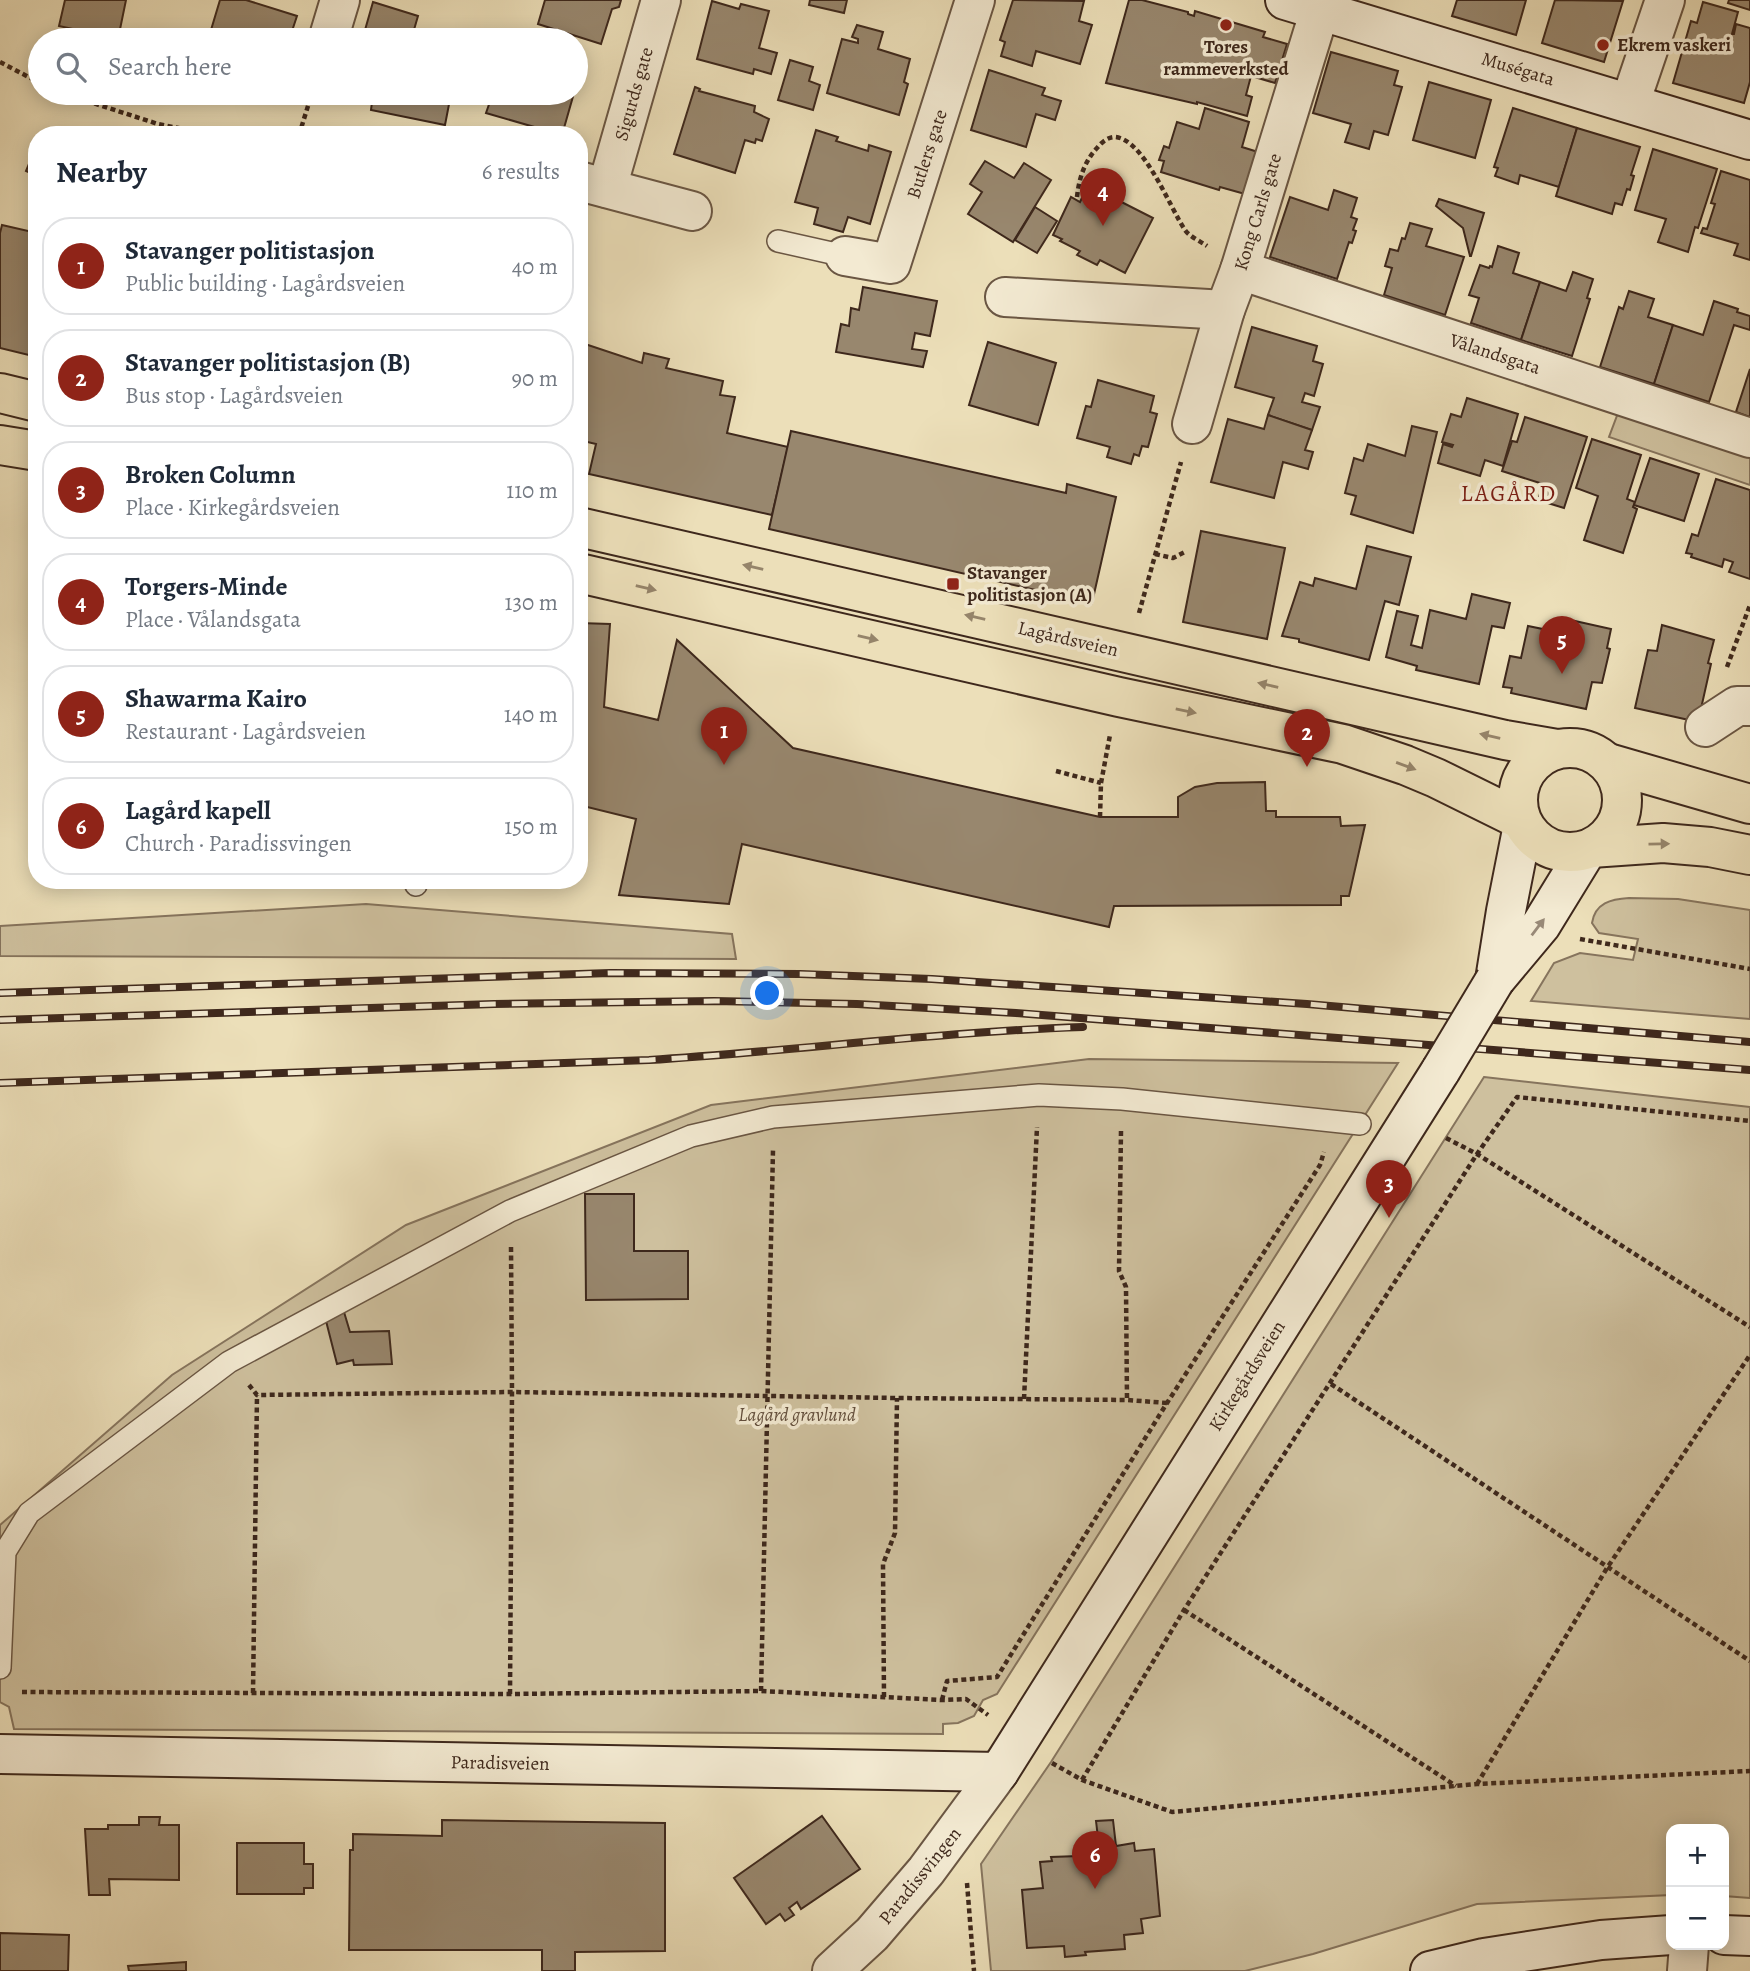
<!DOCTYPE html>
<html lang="en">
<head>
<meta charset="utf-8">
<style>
  :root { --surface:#fff; --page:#f2f2f3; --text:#1f2937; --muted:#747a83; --line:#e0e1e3; --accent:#8f2418 }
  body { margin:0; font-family:Alegreya,serif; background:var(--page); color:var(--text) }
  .controls { position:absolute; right:21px; bottom:21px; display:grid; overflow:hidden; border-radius:14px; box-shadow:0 4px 18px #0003 }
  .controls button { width:63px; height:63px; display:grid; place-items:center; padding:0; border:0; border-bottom:2px solid var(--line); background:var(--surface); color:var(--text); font:35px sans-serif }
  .you { position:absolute; left:768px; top:994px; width:24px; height:24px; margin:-18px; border:5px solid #fff; border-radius:50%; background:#1a73e8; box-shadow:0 0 0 10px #1a73e833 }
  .badge { display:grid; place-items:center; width:46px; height:46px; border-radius:50%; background:var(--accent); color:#fff; font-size:23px; font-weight:700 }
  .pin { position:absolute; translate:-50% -58px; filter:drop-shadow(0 2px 4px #0008) }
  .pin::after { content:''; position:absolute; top:37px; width:24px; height:21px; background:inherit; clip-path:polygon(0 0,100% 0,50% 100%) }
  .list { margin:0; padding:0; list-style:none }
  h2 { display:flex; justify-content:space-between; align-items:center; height:91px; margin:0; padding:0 28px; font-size:30px }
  h2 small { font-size:23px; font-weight:400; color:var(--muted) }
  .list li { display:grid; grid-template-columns:46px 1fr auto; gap:21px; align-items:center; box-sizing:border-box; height:98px; margin:0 14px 14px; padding:0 14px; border:2px solid var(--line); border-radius:28px }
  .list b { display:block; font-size:26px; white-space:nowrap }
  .list p { margin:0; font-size:23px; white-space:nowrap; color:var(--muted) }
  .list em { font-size:23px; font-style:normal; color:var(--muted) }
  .icon { flex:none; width:38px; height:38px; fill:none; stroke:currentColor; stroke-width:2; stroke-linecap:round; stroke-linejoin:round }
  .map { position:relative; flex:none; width:1750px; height:1971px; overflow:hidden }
  .search { position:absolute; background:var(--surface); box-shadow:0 4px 18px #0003; left:28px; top:28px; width:560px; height:77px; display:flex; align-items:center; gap:18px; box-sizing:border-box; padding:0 24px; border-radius:38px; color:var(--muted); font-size:26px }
  .panel { position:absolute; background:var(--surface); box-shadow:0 4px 18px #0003; left:28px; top:126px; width:560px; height:763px; border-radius:28px }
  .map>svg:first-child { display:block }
  .green { fill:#cec09e; stroke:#86745d; stroke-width:2 }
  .building { fill:#98876e; stroke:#3e281c; stroke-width:2 }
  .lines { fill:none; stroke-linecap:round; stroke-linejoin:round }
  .lane-casing { stroke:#6a5643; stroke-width:24 }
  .street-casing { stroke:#6a5643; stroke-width:42 }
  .secondary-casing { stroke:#3e281c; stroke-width:42 }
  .primary-casing { stroke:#3e281c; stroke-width:42 }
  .path { stroke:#3e281c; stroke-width:4.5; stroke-dasharray:5 3.5; stroke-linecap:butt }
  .lane { stroke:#f3ead2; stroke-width:21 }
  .street { stroke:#f3ead2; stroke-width:38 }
  .secondary { stroke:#f3ead2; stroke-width:38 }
  .primary { stroke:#ecdfb9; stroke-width:38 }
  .rail-casing { stroke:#3e281c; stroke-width:8 }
  .rail { stroke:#f3ead2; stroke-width:5; stroke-dasharray:16; stroke-linecap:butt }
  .secondary-bridge-casing { stroke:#3e281c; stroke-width:42; stroke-linecap:butt }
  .secondary-bridge { stroke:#f3ead2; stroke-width:38 }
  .oneway { fill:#95846a }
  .oneway2 { fill:#988977 }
  .poi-dot { fill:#8f2418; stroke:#f3ead2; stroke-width:2.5 }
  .labels { text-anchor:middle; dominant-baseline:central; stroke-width:7; stroke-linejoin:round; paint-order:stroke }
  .poi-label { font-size:19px; font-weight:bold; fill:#3e281c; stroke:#f3ead2; text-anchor:start }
  .street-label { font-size:19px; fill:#3e281c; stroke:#f3ead2 }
  .park-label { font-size:19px; font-style:italic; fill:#624e3c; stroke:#f3ead2 }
  .quarter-label { font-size:23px; letter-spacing:2px; fill:#7a1f14; stroke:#f3ead2 }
</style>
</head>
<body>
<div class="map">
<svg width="1750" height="1971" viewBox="0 0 1750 1971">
  <rect width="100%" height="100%" fill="#ecdfb9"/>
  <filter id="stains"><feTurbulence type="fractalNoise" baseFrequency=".00286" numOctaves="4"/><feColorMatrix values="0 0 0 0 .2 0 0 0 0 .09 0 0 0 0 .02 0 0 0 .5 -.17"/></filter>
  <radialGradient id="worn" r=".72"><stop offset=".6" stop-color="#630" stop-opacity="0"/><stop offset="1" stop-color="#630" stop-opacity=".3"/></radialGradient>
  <g class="green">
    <polygon points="1621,405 1750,449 1750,485 1609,437"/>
    <path d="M1629,898L1678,899L1750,910V1019L1531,1001L1554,963L1580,953L1633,960L1638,939L1599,933L1592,923C1595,903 1611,899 1629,898Z"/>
    <polygon points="366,904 732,934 736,959 0,956 0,926"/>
    <polygon points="1089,1059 1398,1063 997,1694 983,1700 974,1716 958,1723 943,1724 943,1734 14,1729 9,1707 0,1702 0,1525 172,1375 406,1225 711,1105"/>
    <polygon points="1484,1077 1750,1107 1750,1898 1724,1896 1724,1829 1671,1829 1671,1895 1477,1904 1313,1954 1245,1971 991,1971 981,1864 1051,1762"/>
  </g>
  <g class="building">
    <polygon points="65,0 126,0 118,39 59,26"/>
    <polygon points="220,0 246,0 297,16 289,40 208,40"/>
    <polygon points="545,0 621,0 619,7 612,9 601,44 538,24"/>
    <polygon points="810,0 847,0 844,13 809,5"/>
    <polygon points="1013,0 1084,1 1079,21 1092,25 1080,64 1036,51 1032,66 1001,56 1005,42 1000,40"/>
    <polygon points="1129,0 1142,0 1188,12 1188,14 1194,16 1195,11 1265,32 1263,37 1287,44 1275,83 1251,76 1246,95 1252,97 1247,116 1197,102 1197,104 1106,83"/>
    <polygon points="1457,0 1526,0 1516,35 1452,16"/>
    <polygon points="1555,0 1623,1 1604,62 1542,43"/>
    <polygon points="1729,0 1750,0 1750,10 1728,3"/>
    <polygon points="712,1 739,9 741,4 769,11 759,48 777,53 771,74 754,69 753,74 697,59"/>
    <polygon points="373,2 418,16 411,40 399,40 365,30"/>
    <polygon points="1703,2 1738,12 1732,34 1734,34 1736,24 1750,28 1750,82 1744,103 1673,83 1691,21 1697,23"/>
    <polygon points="857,25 883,32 878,49 910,59 904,82 908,84 899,115 827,93 842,39 858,43 858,39 852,37"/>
    <polygon points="1331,52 1398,71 1394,85 1402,87 1388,135 1374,131 1369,149 1345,142 1351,124 1313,113"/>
    <polygon points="790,60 813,67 809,81 820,85 813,110 778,100"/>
    <polygon points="989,70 1045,88 1042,95 1061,101 1055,120 1036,114 1026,147 971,130"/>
    <polygon points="1429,82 1491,100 1475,158 1413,140"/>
    <polygon points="695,87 700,89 699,91 755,106 754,112 769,119 762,141 756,139 755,143 745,140 735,173 674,154"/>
    <polygon points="369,93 459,93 457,101 450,99 445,125 371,110 372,102 368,101"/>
    <polygon points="493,93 574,93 562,135 486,113"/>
    <polygon points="1205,108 1249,122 1242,147 1258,152 1245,194 1220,187 1219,190 1161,172 1164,161 1159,160 1164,146 1169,148 1177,122 1199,129"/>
    <polygon points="1513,108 1577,128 1559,187 1520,175 1518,184 1495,176 1498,168 1494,167"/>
    <polygon points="1577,128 1640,147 1631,175 1634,176 1630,190 1627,189 1622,205 1615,203 1612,214 1556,196"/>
    <polygon points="816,130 838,137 836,141 868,151 869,145 891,152 870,224 848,217 843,232 814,224 818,208 795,202"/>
    <polygon points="37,145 37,176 26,171"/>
    <polygon points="1653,149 1717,169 1698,228 1695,227 1688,252 1658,242 1666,219 1635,210"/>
    <polygon points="985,161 1014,178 1024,163 1051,180 1013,242 968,214 982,192 970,184"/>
    <polygon points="1721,171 1750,180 1750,260 1734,255 1738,244 1701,233 1703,228 1707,229 1715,204 1711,203"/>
    <polygon points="1088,185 1153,218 1125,273 1100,260 1097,265 1077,255 1080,251 1060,241 1062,239 1053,235 1071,197 1080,202"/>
    <polygon points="1334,190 1357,198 1351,217 1357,219 1353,230 1356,231 1352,243 1349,242 1337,279 1270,257 1290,197 1328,210"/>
    <polygon points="1439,199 1484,213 1471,256 1470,256 1463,228 1436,206"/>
    <polygon points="1035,207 1057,221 1037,253 1015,240"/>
    <polygon points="1410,223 1432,229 1426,246 1464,257 1445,315 1384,295 1392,268 1385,266 1390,249 1398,251 1402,238 1405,239"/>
    <polygon points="2,225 37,233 37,357 0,348 0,233"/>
    <polygon points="1498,246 1519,253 1513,273 1540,282 1521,340 1471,323 1479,298 1469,295 1480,265 1489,268 1490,266 1492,267"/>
    <polygon points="1573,272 1593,279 1587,298 1590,299 1572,356 1521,340 1540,282 1566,291"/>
    <polygon points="863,287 937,301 930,336 915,333 912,349 927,351 923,367 836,352 841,324 849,326 851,308 859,310"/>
    <polygon points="1629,291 1654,299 1648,317 1673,325 1654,384 1600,367 1619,307 1623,309"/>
    <polygon points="1714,301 1738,309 1737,312 1750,316 1750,330 1734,325 1709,402 1654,384 1673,325 1703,335"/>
    <polygon points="1252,327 1317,346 1313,361 1323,364 1314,396 1305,393 1302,402 1320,407 1312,430 1268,415 1274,398 1235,387"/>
    <polygon points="579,342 642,363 644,353 669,359 666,368 723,381 720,395 735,397 727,433 788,447 772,515 589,474 596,444 579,440"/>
    <polygon points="988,342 1056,363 1038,425 969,405"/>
    <polygon points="1750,369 1750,417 1736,412"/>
    <polygon points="1098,380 1154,396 1150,412 1157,414 1148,447 1142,446 1139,456 1134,454 1131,464 1107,457 1110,447 1077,438 1086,406 1091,407"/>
    <polygon points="1467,398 1518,414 1503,466 1485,460 1480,476 1438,463 1443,444 1452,447 1453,445 1442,442 1451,414 1461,417"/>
    <polygon points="1268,415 1312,430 1305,450 1313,452 1308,469 1283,462 1274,498 1211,482 1228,419 1264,429"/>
    <polygon points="1525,417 1587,437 1564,508 1538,500 1543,484 1502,471 1512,441 1517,442"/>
    <polygon points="1412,426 1437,432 1413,533 1351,514 1356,496 1345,493 1354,458 1363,461 1368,444 1405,456"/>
    <polygon points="791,431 1066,493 1067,484 1116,497 1092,603 769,529"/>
    <polygon points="1592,439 1641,455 1627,499 1635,502 1633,507 1637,509 1623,553 1584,540 1598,496 1576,488"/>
    <polygon points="1650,458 1699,474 1684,521 1634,505"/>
    <polygon points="1716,479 1750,490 1750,579 1729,572 1733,562 1724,559 1722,567 1691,557 1692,554 1686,553 1692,534 1698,536"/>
    <polygon points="1201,531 1285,548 1267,639 1183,622"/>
    <polygon points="1367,546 1411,557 1399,605 1385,601 1369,660 1299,642 1299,639 1282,636 1300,582 1313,586 1315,578 1356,589"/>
    <polygon points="1472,594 1510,603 1504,628 1492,626 1479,684 1416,670 1417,666 1386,657 1397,611 1418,616 1411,645 1422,648 1430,610 1466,619"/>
    <polygon points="1575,621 1611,629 1607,648 1610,649 1602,683 1592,682 1586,709 1511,693 1512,688 1503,687 1510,656 1521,658 1528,626 1572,635"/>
    <polygon points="579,623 610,624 604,707 658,720 677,640 793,748 1100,817 1178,817 1178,797 1195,787 1217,783 1265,782 1266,811 1276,811 1276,817 1340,817 1341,826 1365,825 1349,896 1341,896 1341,905 1114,906 1109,927 742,844 729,904 619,895 636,819 579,805"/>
    <polygon points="1662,625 1714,640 1708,663 1711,664 1698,722 1635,708 1648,650 1657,651"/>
    <polygon points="461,880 537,880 534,887"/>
    <polygon points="585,1194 634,1194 634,1251 688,1251 688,1299 586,1300"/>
    <polygon points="344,1312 350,1332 389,1331 392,1364 354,1365 353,1360 337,1364 325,1317"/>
    <polygon points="822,1816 860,1869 801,1909 797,1902 789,1908 794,1915 785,1921 780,1914 766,1924 734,1878"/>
    <polygon points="139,1817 160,1817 159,1825 179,1825 179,1880 109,1879 110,1895 89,1895 85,1829 108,1829 108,1825 139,1825"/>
    <polygon points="442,1820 665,1823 665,1951 575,1952 575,1971 542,1971 542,1950 349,1950 350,1850 353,1850 353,1834 442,1836"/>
    <polygon points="1113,1820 1116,1846 1134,1843 1135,1851 1154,1849 1160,1916 1141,1919 1143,1933 1124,1935 1125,1949 1085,1952 1086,1955 1065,1957 1064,1946 1027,1948 1022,1890 1043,1888 1040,1862 1052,1861 1051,1857 1079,1856 1078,1848 1099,1846 1096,1821"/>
    <polygon points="237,1843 304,1843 304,1864 313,1864 313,1888 304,1888 304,1894 237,1894"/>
    <polygon points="0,1933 69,1935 68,1971 0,1971"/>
    <polygon points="186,1962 186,1971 129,1971 128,1966"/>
  </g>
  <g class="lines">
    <defs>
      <g id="lane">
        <polyline points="778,241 845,256"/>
        <polyline points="416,885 417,880"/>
        <polyline points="0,1668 5,1552 29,1513 229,1362 510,1211 691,1136 773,1117 1039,1095 1122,1099 1360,1124"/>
      </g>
      <g id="street">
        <polyline points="328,40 340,0"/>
        <polyline points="1630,103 1665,0"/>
        <polyline points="579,181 692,211"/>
        <polyline points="607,188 661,0"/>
        <polyline points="845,256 891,264 975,0"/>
        <polyline points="1240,270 1750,438"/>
        <polyline points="1005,297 1225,310"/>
        <polyline points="1192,424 1225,310 1240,270 1323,0"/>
        <polyline points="1705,727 1737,706 1750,706"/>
        <polyline points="832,1971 872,1934 926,1871 999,1772"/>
        <polyline points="1687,1971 1689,1945"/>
      </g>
      <g id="secondary">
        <polyline points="1285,0 1750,140"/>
        <polyline points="1495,980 1541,925 1587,850"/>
        <polyline points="1495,980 1506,911 1523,825"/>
        <polyline points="0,1754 999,1772 1441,1070"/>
        <polyline points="1724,1935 1750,1936"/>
        <polyline points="1430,1971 1484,1958 1601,1940 1671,1935"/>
      </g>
      <g id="primary">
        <polyline points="0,393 37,402"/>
        <polyline points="0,445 37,451"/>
        <polyline points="579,527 1505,740 1557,749"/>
        <polyline points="579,573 1119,697 1343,744 1405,765 1436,778 1521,820"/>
        <circle cx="1570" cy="800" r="52"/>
        <polyline points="1608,763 1750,804"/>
        <polyline points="1591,848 1663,843 1710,847 1750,855"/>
      </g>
    </defs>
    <use href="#lane" class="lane-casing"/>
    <use href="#street" class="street-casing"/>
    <use href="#secondary" class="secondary-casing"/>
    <use href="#primary" class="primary-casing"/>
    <g class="path">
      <polyline points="0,62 40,83"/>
      <polyline points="62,93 158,124 213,135"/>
      <polyline points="299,135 312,93"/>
      <path d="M1077,197C1079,179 1084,162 1097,148C1101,143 1107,137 1115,137C1144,139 1170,208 1185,230C1190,237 1200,241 1207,246"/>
      <polyline points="1155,554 1173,558 1185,552"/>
      <polyline points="1139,613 1181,462"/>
      <polyline points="1727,667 1750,605"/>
      <polyline points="1056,771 1101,783"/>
      <polyline points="1100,817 1101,783 1110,735"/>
      <polyline points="1580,939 1750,969"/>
      <polyline points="1121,1131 1119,1271 1126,1287 1127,1400"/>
      <polyline points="1446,1138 1477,1154 1750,1327"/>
      <polyline points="1331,1384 1750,1661"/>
      <polyline points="249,1385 257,1395 512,1392 897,1398 1127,1400 1167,1403"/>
      <polyline points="1024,1399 1037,1127"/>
      <polyline points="1184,1610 1456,1786"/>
      <polyline points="761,1691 773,1150"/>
      <polyline points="22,1692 510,1694 761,1691 942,1700 966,1699 988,1715"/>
      <polyline points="253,1693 257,1395"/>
      <polyline points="510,1694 512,1392 511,1247"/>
      <polyline points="884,1697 883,1564 895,1533 897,1398"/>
      <polyline points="942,1700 947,1681 997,1677 1167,1403 1320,1165 1324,1152"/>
      <polyline points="1052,1763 1082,1780 1172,1812 1477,1784 1750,1771"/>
      <polyline points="1082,1780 1184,1610 1477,1154 1517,1097 1750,1121"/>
      <polyline points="1477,1784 1607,1568 1750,1355"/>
      <polyline points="967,1883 974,1971"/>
    </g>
    <use href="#lane" class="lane"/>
    <use href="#street" class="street"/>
    <use href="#secondary" class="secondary"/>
    <use href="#primary" class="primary"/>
    <defs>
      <g id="rail">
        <polyline points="0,993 610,973 800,974 932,979 1307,1004 1750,1042"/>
        <polyline points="0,1020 494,1004 714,1001 857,1004 1016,1013 1750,1070"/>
        <path d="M0,1083L649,1060C794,1051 938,1032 1083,1027"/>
      </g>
    </defs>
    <use href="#rail" class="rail-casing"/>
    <use href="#rail" class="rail"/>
    <defs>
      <polyline id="secondary-bridge" points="1441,1070 1495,980"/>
    </defs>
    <use href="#secondary-bridge" class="secondary-bridge-casing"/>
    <use href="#secondary-bridge" class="secondary-bridge"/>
  </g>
  <defs><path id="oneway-solid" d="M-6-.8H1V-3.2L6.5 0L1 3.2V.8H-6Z" transform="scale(1.75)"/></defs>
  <g class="oneway">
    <use href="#oneway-solid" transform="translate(753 567) rotate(-167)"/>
    <use href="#oneway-solid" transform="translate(646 588) rotate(13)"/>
    <use href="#oneway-solid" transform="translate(975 617) rotate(-167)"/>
    <use href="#oneway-solid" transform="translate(868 638) rotate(13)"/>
    <use href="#oneway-solid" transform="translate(1268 685) rotate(-167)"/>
    <use href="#oneway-solid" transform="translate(1186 711) rotate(12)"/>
    <use href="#oneway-solid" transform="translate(1490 736) rotate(-167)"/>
    <use href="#oneway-solid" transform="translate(1406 766) rotate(20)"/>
    <use href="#oneway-solid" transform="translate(1659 844) rotate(-1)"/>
  </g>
  <use class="oneway2" href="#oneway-solid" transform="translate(1538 927) rotate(-53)"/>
  <g class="poi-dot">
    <circle cx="1226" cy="25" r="7"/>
    <circle cx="1603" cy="45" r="7"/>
    <rect x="946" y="577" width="14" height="14" rx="3.5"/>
  </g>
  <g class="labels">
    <g class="poi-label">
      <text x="1617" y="45">Ekrem vaskeri</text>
      <text x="1226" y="47" text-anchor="middle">Tores<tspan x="1226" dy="22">rammeverksted</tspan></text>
      <text x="967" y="573">Stavanger<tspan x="967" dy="22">politistasjon (A)</tspan></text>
    </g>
    <g class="street-label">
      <text transform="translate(1518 69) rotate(17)">Muségata</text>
      <text transform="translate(634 94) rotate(-74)">Sigurds gate</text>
      <text transform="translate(927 154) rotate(-72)">Butlers gate</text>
      <text transform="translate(1258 212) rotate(-73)">Kong Carls gate</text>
      <text transform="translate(1495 354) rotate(18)">Vålandsgata</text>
      <text transform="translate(1068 639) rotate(13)">Lagårdsveien</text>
      <text transform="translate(1247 1376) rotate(-58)">Kirkegårdsveien</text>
      <text transform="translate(500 1763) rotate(1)">Paradisveien</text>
      <text transform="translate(920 1876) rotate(-51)">Paradissvingen</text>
    </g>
    <g class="park-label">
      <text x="797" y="1415">Lagård gravlund</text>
    </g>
    <g class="quarter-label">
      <text x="1509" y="493">LAGÅRD</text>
    </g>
  </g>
  <rect width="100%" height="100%" filter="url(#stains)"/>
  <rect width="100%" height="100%" fill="url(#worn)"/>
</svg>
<div class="controls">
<button>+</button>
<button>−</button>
</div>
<div class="you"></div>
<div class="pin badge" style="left:724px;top:765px">1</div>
<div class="pin badge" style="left:1307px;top:767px">2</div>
<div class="pin badge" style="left:1389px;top:1218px">3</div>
<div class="pin badge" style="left:1103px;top:226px">4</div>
<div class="pin badge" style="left:1562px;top:674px">5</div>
<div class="pin badge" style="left:1095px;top:1889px">6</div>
<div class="search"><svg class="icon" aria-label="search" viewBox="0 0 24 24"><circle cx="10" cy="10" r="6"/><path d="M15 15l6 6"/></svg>Search here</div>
<section class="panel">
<h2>Nearby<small>6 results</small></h2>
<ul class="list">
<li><span class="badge">1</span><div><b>Stavanger politistasjon</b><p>Public building · Lagårdsveien</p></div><em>40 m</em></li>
<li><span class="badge">2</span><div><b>Stavanger politistasjon (B)</b><p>Bus stop · Lagårdsveien</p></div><em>90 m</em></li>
<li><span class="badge">3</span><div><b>Broken Column</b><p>Place · Kirkegårdsveien</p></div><em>110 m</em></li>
<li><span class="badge">4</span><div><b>Torgers-Minde</b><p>Place · Vålandsgata</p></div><em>130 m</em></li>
<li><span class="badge">5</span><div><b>Shawarma Kairo</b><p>Restaurant · Lagårdsveien</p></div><em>140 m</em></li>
<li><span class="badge">6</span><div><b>Lagård kapell</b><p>Church · Paradissvingen</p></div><em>150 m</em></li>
</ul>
</section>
</div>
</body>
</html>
